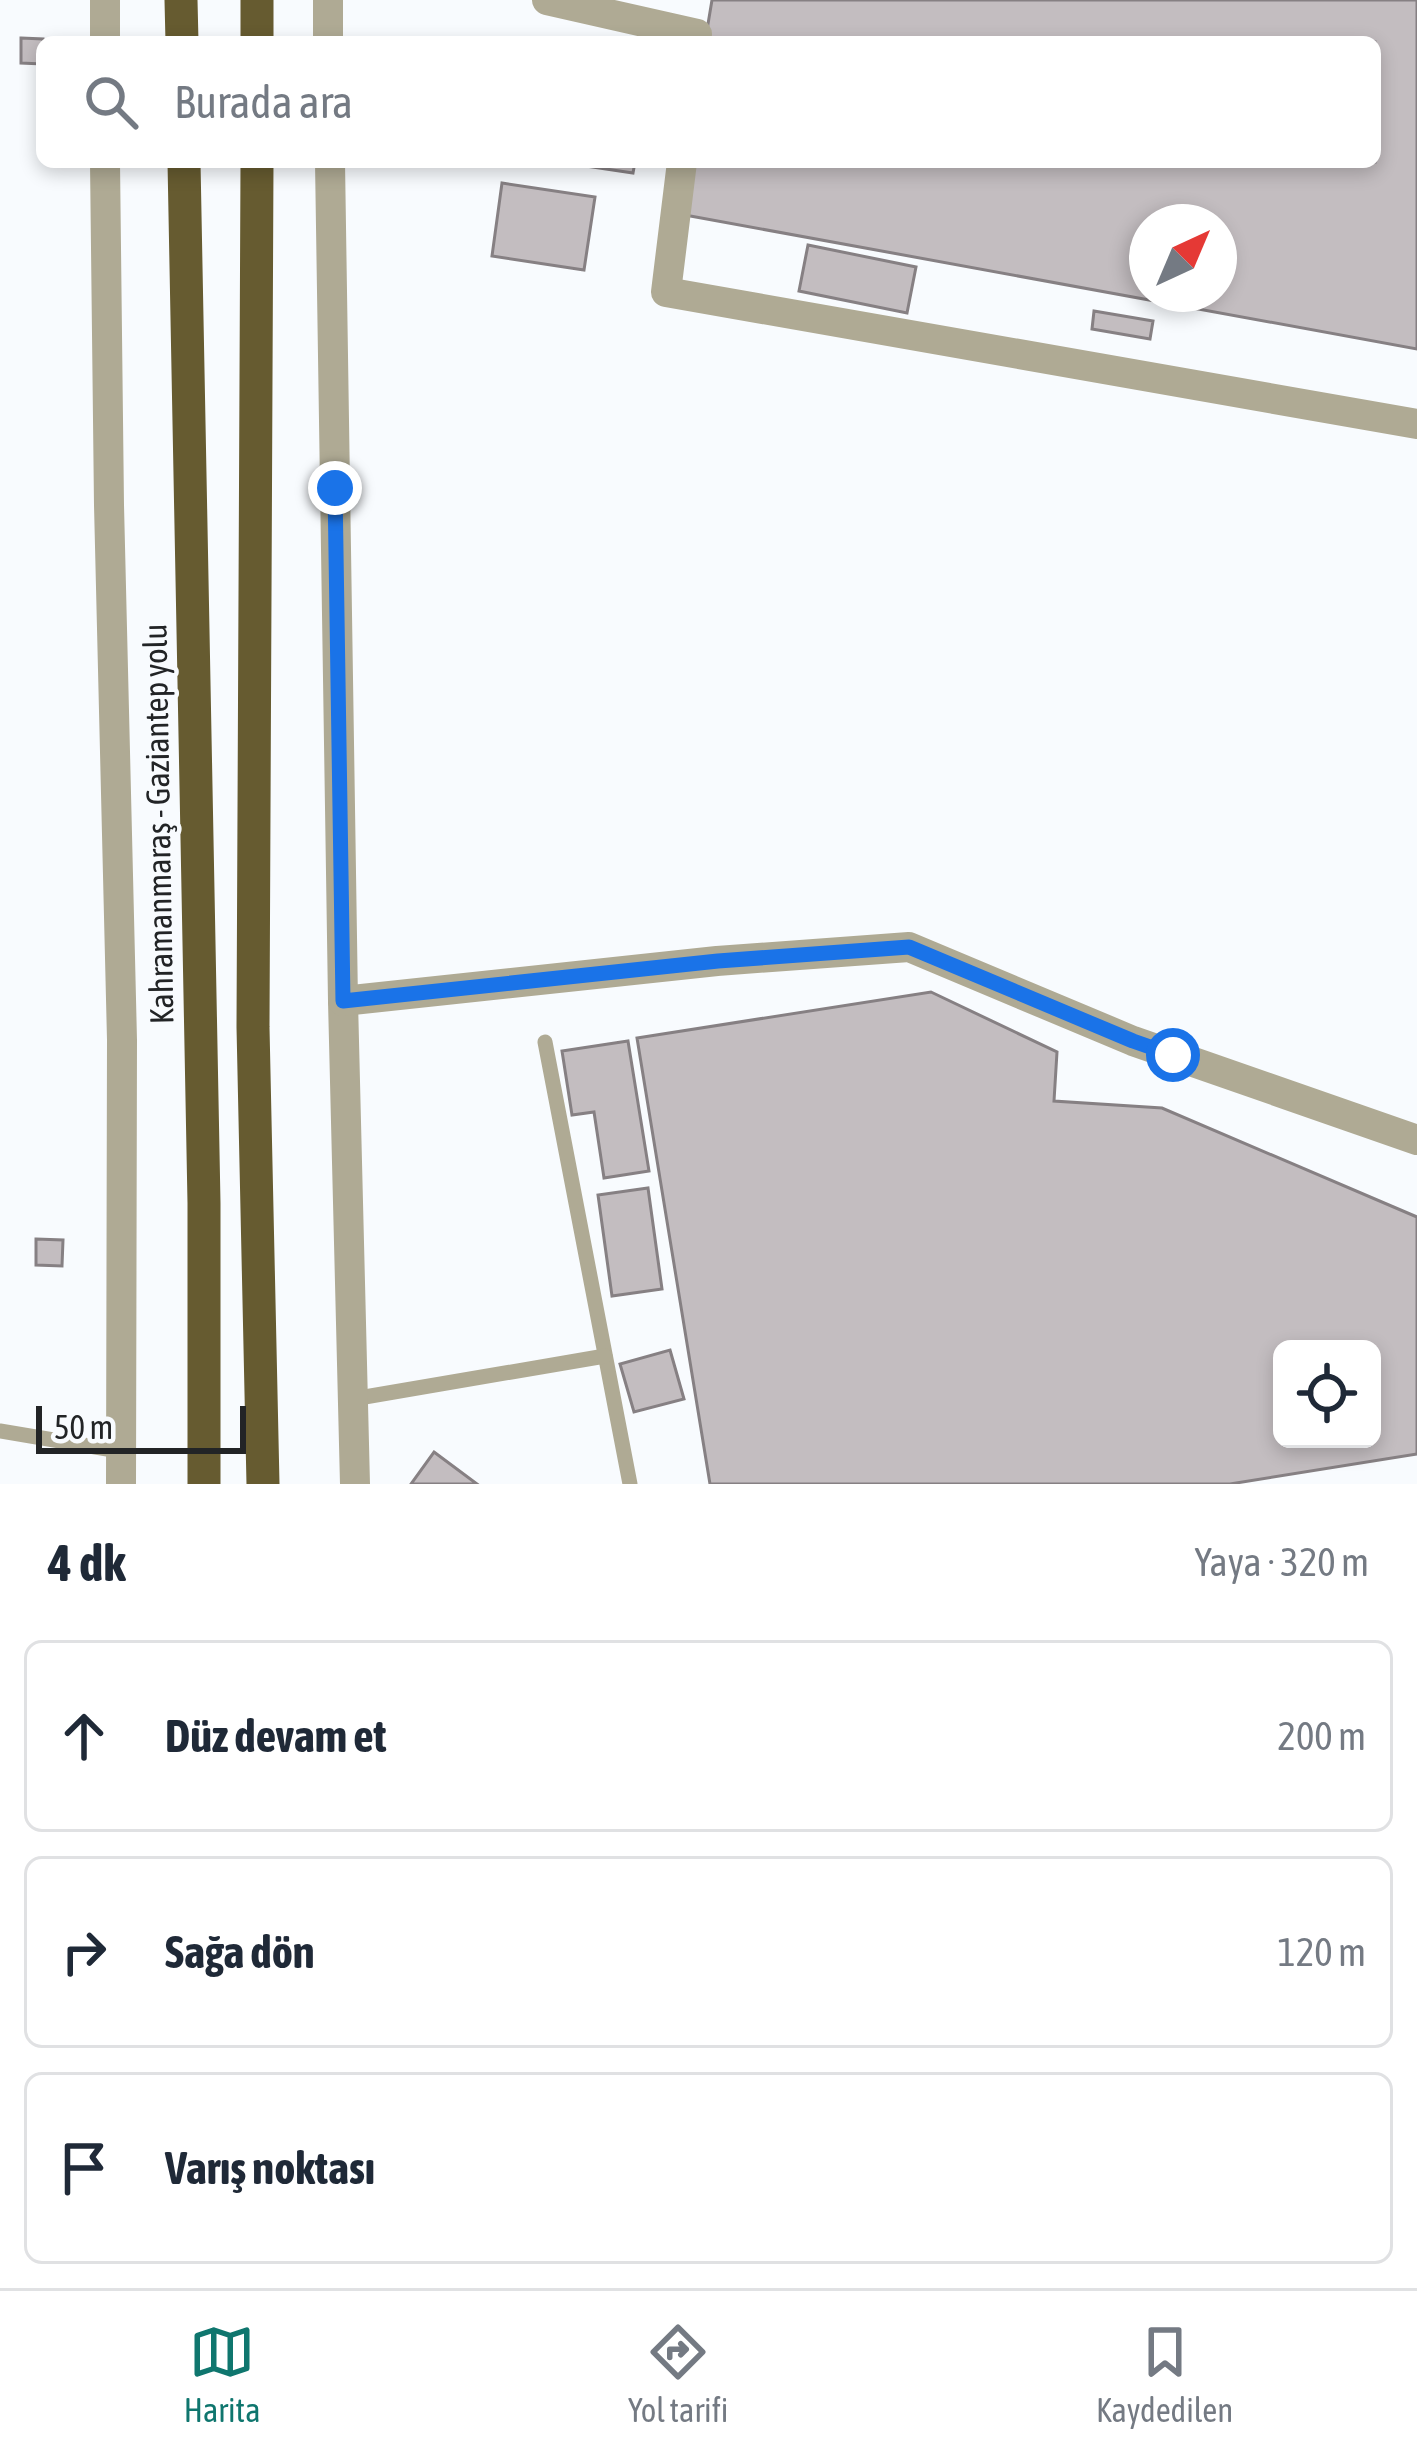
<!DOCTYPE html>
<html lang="tr">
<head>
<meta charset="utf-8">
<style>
  :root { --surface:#fff; --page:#f2f2f3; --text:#1f2937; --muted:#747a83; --line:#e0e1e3; --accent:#0f766e }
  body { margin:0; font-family:"Asap Condensed",sans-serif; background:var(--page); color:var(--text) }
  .controls { position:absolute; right:36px; bottom:36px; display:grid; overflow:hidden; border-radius:18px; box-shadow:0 6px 18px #0003 }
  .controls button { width:108px; height:108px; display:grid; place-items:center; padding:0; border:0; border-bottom:3px solid var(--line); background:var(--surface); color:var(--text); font:60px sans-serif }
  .compass { position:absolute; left:1129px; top:204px; width:108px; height:108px; border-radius:50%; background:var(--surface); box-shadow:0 6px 18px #0003; rotate:44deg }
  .scale { position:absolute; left:36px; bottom:30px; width:210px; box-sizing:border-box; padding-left:12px; border:6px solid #222426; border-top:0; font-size:33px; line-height:42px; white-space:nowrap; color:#222426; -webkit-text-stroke:9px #f8fbfe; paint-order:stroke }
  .stop { position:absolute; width:36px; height:36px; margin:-27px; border:9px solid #1a73e8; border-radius:50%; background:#fff }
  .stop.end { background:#1a73e8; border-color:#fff; box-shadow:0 3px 12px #0008 }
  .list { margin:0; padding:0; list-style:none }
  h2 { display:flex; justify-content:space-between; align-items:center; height:156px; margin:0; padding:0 48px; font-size:51px }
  h2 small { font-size:39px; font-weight:400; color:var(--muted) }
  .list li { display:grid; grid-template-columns:78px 1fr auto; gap:36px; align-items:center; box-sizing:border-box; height:192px; margin:0 24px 24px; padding:0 24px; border:3px solid var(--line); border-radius:18px }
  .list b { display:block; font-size:45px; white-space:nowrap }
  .list em { font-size:39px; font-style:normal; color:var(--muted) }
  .icon { flex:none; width:66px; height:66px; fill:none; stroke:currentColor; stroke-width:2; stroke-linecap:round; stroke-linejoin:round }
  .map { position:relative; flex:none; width:1417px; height:1484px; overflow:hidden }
  .search { position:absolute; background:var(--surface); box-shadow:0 6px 18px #0003; left:36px; right:36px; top:36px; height:132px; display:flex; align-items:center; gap:30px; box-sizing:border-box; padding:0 42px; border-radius:18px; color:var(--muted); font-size:45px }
  .sheet { height:804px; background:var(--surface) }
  nav { display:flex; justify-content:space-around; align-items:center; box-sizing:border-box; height:168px; border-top:3px solid var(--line); background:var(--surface); font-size:33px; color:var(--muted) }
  nav a { display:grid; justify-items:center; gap:6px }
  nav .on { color:var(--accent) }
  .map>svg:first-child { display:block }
  .building { fill:#c3bdc0; stroke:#868083; stroke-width:3; fill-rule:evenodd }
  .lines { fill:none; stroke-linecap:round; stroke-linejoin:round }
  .service { stroke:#afaa94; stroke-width:15 }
  .minor { stroke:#afaa94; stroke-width:30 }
  .trunk { stroke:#665b30; stroke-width:33 }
  .route { stroke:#1a73e8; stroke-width:15 }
  .labels { text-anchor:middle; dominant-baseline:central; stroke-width:9; stroke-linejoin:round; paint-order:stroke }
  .street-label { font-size:33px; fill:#222426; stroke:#f8fbfe }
</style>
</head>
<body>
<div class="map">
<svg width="1417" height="1484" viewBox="0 0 1417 1484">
  <rect width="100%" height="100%" fill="#f8fbfe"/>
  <g class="building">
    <path d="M712,0H1417V349L674,213L683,162H1375V42H705ZM1147,222H1219V294H1147Z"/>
    <polygon points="21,38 43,39 42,64 21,63"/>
    <polygon points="559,162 635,162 633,173"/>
    <polygon points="502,183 595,197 584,270 492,256"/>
    <polygon points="808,245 916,267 907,313 799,291"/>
    <polygon points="1094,311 1153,321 1150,339 1092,329"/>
    <path d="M931,992L1057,1052L1054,1101L1162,1108L1417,1217V1454L1230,1484H710L637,1038ZM1282,1349H1372V1439H1282Z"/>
    <polygon points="628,1041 649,1171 604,1178 594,1112 572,1115 562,1051"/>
    <polygon points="648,1188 662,1289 612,1296 598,1195"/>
    <polygon points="36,1239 63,1240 62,1266 36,1265"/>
    <polygon points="670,1350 684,1399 634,1412 620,1364"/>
    <polygon points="434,1452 477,1484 411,1484"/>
  </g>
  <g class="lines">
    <g class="service">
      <polyline points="545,1042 630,1484"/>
      <polyline points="353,1399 605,1356"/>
      <polyline points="0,1431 119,1451"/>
    </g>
    <g class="minor">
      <polyline points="328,0 328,42"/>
      <polyline points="547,0 697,34 696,42"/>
      <polyline points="105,42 105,0"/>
      <polyline points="105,162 109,505 122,1040 121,1484"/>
      <polyline points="330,162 343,1001 355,1484"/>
      <polyline points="682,162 666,292 1417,424"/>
      <polyline points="343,1001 717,961 909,947 1133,1041 1417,1140"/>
    </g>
    <g class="trunk">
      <polyline points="181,0 182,42"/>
      <polyline points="257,42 257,0"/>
      <polyline points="184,162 204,1203 204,1484"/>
      <polyline points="257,162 253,1027 263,1484"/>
    </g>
  </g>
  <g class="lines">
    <polyline class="route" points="335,488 343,1001 718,961 909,947 1133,1041 1173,1055"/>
  </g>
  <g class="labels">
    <g class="street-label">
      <text transform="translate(158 824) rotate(-91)">Kahramanmaraş - Gaziantep yolu</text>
    </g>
  </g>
</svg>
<div class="controls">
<button><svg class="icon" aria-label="locate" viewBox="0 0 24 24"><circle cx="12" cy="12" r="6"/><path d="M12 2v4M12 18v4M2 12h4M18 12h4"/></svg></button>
</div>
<svg class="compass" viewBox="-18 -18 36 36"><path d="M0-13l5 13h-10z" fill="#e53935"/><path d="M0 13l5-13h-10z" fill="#747a83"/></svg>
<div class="scale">50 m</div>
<div class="stop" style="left:1173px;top:1055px"></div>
<div class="stop end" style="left:335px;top:488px"></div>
<div class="search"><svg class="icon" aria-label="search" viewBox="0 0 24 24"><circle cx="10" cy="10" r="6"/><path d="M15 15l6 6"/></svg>Burada ara</div>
</div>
<section class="sheet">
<h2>4 dk<small>Yaya · 320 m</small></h2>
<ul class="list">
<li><svg class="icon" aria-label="ahead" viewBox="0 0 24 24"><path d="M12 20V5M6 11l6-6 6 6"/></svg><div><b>Düz devam et</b></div><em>200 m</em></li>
<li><svg class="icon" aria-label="right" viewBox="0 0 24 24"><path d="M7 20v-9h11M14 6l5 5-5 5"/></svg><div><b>Sağa dön</b></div><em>120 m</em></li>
<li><svg class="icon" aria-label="arrive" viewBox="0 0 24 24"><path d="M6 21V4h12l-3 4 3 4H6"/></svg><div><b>Varış noktası</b></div></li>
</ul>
</section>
<nav>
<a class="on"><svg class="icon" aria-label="map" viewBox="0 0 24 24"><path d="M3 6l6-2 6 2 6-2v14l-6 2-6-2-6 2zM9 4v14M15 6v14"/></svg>Harita</a>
<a><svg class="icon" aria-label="directions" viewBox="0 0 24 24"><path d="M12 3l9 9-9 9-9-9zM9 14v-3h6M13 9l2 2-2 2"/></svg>Yol tarifi</a>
<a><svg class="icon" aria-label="saved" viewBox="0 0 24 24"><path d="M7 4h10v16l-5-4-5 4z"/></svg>Kaydedilen</a>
</nav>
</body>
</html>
